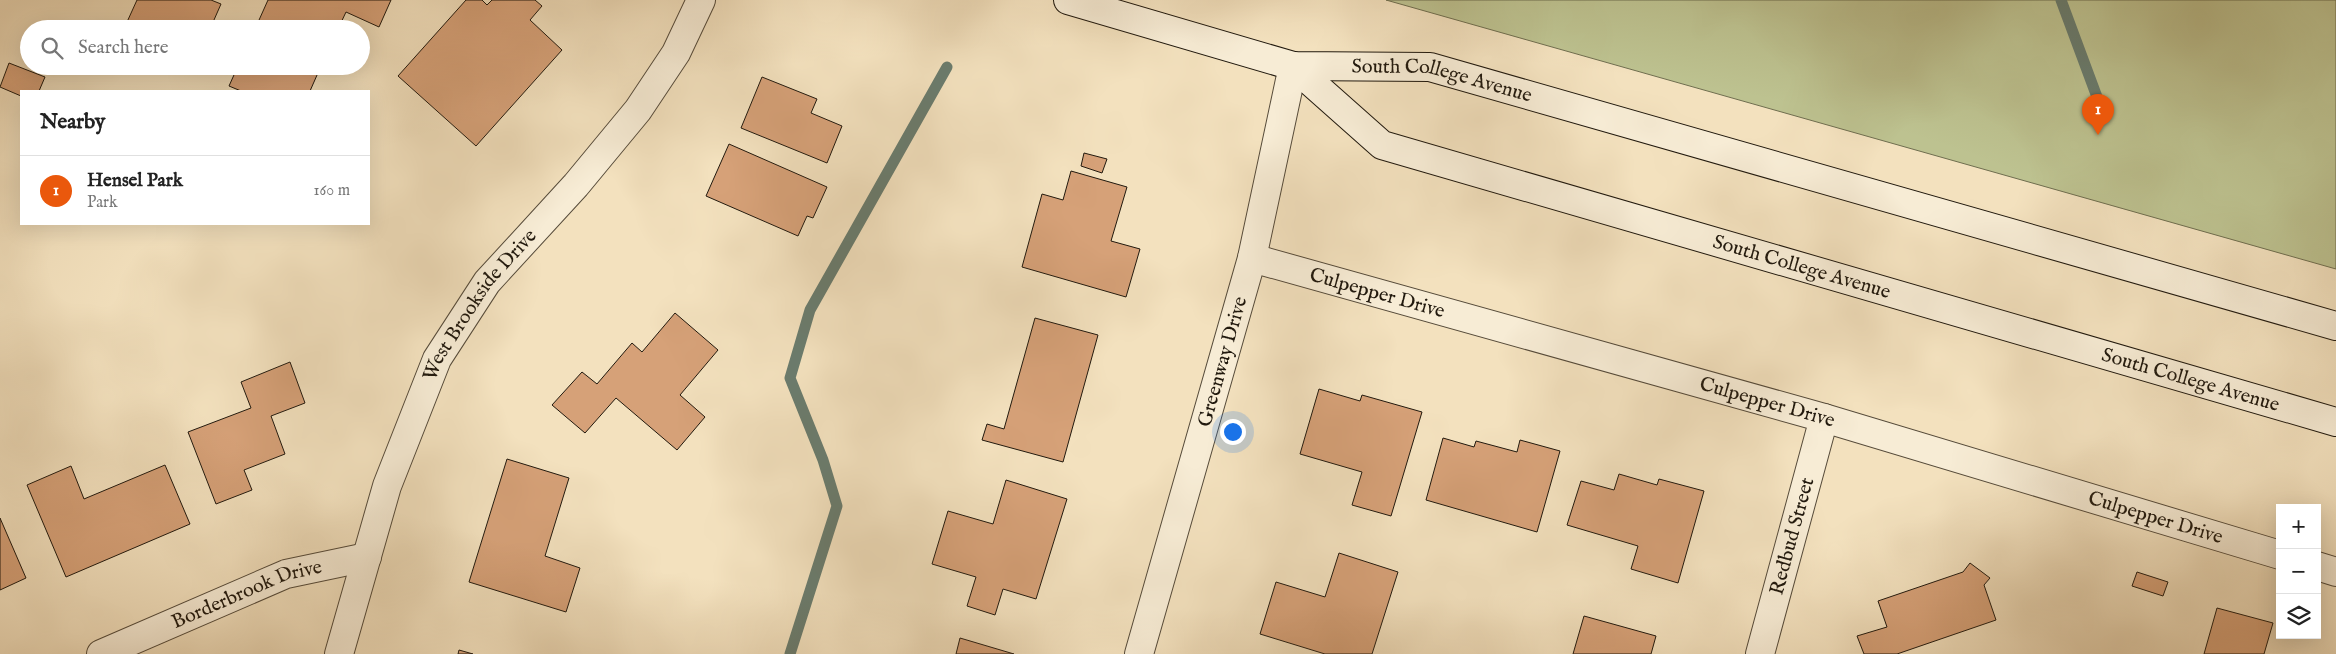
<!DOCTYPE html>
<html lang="en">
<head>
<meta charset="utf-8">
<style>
  :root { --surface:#fff; --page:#f2f2f2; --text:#222; --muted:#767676; --line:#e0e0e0; --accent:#ea580c }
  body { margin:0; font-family:"IM FELL English",serif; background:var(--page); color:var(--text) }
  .controls { position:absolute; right:15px; bottom:15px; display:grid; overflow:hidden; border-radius:0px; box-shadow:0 5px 20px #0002 }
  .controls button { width:45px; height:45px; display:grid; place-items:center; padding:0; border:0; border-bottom:1px solid var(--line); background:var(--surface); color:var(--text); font:25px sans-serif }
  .you { position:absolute; left:1232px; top:431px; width:18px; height:18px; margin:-12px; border:4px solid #fff; border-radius:50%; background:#1a73e8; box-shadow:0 0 0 8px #1a73e833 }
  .badge { display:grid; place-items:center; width:32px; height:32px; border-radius:50%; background:var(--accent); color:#fff; font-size:16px; font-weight:700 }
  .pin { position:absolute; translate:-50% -41px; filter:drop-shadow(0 1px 2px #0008) }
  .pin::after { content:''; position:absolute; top:26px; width:18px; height:15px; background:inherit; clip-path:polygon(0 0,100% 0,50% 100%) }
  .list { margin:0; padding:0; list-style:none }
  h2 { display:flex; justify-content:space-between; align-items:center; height:65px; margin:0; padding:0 20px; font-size:21px }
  h2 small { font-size:16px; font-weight:400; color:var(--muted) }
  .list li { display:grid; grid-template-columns:32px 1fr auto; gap:15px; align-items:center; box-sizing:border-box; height:70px; padding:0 20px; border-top:1px solid var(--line) }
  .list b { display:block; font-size:19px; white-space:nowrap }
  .list p { margin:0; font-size:16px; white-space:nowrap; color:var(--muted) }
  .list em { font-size:16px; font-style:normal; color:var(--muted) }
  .icon { flex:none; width:28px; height:28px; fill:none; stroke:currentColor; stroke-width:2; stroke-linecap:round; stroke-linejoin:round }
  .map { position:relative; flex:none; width:2336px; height:654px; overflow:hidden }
  .search { position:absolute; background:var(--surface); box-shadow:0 5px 20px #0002; left:20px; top:20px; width:350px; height:55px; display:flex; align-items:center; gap:12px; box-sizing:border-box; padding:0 18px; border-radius:28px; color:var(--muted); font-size:19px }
  .panel { position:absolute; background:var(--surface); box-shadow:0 5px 20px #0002; left:20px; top:90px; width:350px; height:135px; border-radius:0px }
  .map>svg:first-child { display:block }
  .green { fill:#bdc290; stroke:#6f6e4f }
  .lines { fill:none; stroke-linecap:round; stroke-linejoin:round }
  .stream { stroke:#6a7c6e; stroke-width:11 }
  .building { fill:#d6a178; stroke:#21190e }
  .minor-casing { stroke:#564b3a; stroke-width:30 }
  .secondary-casing { stroke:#21190e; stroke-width:30 }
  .minor { stroke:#f7ecd5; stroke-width:28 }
  .secondary { stroke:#f7ecd5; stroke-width:28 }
  .labels { text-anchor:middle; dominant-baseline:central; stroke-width:5; stroke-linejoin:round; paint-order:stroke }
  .street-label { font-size:20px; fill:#21190e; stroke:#f7ecd5 }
</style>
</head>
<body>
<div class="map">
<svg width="2336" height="654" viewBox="0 0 2336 654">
  <rect width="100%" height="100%" fill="#f3e1be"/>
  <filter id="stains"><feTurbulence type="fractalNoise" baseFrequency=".004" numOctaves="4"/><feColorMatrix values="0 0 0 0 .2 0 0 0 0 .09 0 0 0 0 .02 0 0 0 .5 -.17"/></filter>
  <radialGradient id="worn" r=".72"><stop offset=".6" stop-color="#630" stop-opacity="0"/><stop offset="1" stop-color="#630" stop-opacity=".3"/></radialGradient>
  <polygon class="green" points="1386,0 2336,0 2336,269"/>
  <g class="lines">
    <g class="stream">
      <polyline points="2061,0 2100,105"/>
      <polyline points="790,654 837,506 823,460 790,378 810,310 947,67"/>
    </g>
  </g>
  <g class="building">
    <polygon points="137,0 211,0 221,4 210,29 142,29 127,22"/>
    <polygon points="268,0 391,0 379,27 346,12 338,29 255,29"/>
    <polygon points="466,0 482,0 487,5 492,0 535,0 542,6 530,20 562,50 476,146 398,76"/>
    <polygon points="9,63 45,77 39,91 21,91 21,96 0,87"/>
    <polygon points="238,66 321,66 310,91 241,91 229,86"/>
    <polygon points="762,77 817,99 811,113 842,126 827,163 741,128"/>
    <polygon points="729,144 827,187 813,218 807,216 798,236 706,196"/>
    <polygon points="1084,153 1107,159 1102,173 1081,166"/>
    <polygon points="1071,171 1127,187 1111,241 1140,249 1126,297 1022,267 1042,194 1063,200"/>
    <polygon points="675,313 718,350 680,395 705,417 677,450 616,398 585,433 552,405 582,372 597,384 632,343 642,352"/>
    <polygon points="1035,318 1098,335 1063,462 982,440 987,424 1004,429"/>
    <polygon points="290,362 305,403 271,416 285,454 244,470 252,490 216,504 188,432 251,408 241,382"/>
    <polygon points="1319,389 1360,401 1362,395 1422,412 1391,516 1352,505 1362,472 1300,454"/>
    <polygon points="1443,438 1474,447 1476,441 1517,452 1520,440 1560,451 1537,532 1426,500"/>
    <polygon points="507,459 569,478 545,556 580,568 566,612 469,582"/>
    <polygon points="165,465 190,524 66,577 27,485 71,466 84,499"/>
    <polygon points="1619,474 1657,485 1659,479 1704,491 1678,583 1631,569 1638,546 1567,525 1581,481 1614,490"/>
    <polygon points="1006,480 1067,499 1036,599 1003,589 995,615 967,606 976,577 932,564 948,511 993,524"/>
    <polygon points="0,518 26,578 0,590"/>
    <polygon points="1339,553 1398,572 1372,654 1325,654 1260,634 1276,582 1325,597"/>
    <polygon points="1970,563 1990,578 1984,585 1996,620 1897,654 1864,654 1857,636 1887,627 1878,601 1963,572"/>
    <polygon points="2137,572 2168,582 2163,596 2132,586"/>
    <polygon points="2217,608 2273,623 2264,654 2204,654"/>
    <polygon points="1584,616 1656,636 1651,654 1573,654"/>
    <polygon points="960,638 1014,654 956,654"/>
    <polygon points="459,650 473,654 458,654"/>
  </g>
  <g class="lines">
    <defs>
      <g id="minor">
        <path id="s1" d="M1252,258L1824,418L2280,555"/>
        <polyline points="2317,566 2336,572"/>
        <path id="s2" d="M101,654L286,574L367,557"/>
        <path id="s3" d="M339,654L387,486L437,359L487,282L576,185L638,110L676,53L701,0"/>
        <path id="s4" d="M1139,654L1252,258L1293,66"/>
        <path id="s5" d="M1760,654L1824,418"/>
      </g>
      <g id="secondary">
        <path id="s6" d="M1068,0L1293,66L1430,67L2336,326"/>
        <path id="s7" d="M1293,66L1382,145L2336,422"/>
      </g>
    </defs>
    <use href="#minor" class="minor-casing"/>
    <use href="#secondary" class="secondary-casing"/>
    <use href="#minor" class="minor"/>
    <use href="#secondary" class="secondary"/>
  </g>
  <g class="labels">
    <g class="street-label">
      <text stroke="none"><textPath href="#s6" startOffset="385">South College Avenue</textPath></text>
      <text stroke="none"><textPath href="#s7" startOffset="556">South College Avenue</textPath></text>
      <text stroke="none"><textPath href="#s1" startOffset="130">Culpepper Drive</textPath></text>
      <text stroke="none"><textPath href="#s3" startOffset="380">West Brookside Drive</textPath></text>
      <text stroke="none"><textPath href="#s4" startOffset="304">Greenway Drive</textPath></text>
      <text stroke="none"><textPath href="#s7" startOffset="961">South College Avenue</textPath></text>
      <text stroke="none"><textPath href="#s1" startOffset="535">Culpepper Drive</textPath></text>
      <text stroke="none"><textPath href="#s1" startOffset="940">Culpepper Drive</textPath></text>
      <text stroke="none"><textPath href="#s5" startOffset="122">Redbud Street</textPath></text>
      <text stroke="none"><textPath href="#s2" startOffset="158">Borderbrook Drive</textPath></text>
    </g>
  </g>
  <rect width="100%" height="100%" filter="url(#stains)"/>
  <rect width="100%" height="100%" fill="url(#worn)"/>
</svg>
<div class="controls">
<button>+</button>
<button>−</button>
<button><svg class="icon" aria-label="layers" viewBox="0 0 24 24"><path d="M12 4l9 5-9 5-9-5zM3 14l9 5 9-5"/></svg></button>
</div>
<div class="you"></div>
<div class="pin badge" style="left:2098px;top:135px">1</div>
<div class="search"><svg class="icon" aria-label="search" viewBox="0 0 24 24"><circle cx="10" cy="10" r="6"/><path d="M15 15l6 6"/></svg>Search here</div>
<section class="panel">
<h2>Nearby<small></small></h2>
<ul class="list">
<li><span class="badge">1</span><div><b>Hensel Park</b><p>Park</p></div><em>160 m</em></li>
</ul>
</section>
</div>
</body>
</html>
